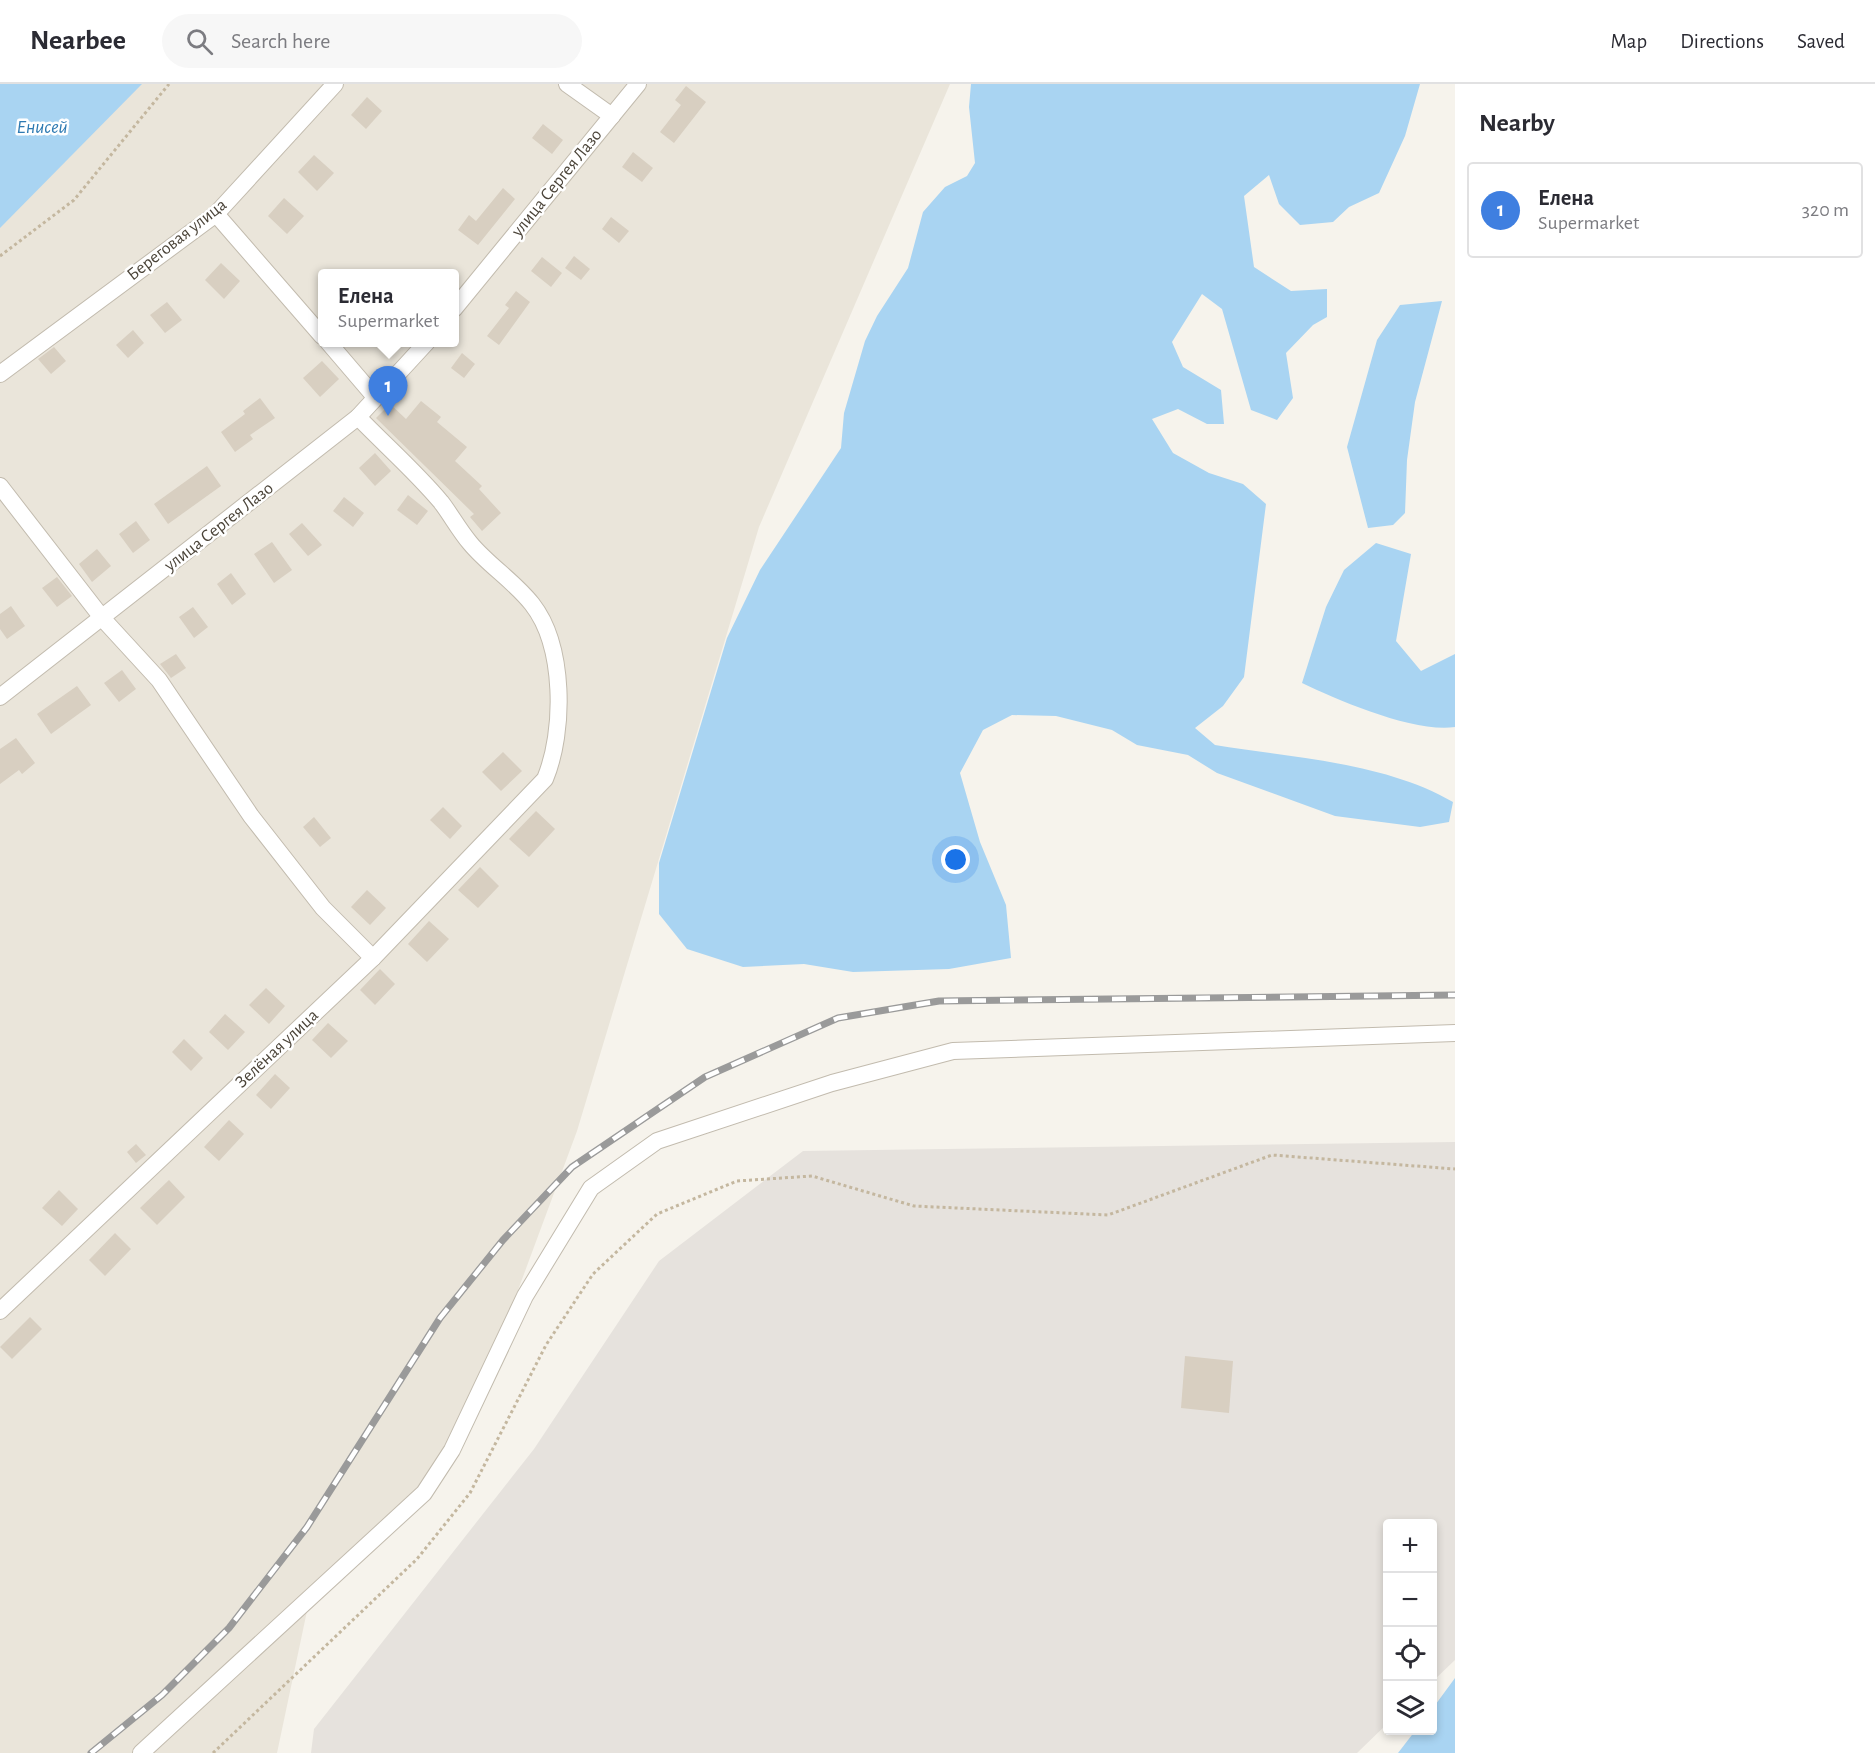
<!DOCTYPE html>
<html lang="en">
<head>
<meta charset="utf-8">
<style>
  :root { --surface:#fff; --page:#f7f7f7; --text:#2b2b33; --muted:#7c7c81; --line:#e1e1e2; --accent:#db2777 }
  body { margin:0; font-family:"Alegreya Sans",sans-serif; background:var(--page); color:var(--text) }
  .controls { position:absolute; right:18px; bottom:18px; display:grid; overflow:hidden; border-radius:6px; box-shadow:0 3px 9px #0003 }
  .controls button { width:54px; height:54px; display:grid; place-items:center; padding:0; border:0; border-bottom:2px solid var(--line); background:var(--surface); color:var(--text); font:30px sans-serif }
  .you { position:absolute; left:956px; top:776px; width:21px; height:21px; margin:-15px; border:4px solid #fff; border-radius:50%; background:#1a73e8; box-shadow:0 0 0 9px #1a73e833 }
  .badge { display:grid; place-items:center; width:39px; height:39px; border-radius:50%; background:var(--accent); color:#fff; font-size:20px; font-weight:700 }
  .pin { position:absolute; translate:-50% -50px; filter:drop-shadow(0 2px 3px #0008) }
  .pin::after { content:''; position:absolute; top:32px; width:21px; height:18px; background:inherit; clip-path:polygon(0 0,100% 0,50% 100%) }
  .popup { position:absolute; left:318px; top:185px; width:141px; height:78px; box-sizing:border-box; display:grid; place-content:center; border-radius:6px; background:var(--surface); filter:drop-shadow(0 2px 4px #0005); font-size:20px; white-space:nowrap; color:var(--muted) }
  .popup b { font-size:22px; color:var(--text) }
  .popup::after { content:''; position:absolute; left:50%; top:100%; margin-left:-12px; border:12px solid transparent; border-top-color:var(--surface) }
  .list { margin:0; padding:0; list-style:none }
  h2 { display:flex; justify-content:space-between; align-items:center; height:78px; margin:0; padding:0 24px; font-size:26px }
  h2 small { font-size:20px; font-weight:400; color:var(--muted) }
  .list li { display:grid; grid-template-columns:39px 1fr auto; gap:18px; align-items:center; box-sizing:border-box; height:96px; margin:0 12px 12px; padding:0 12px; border:2px solid var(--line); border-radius:6px }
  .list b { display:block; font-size:22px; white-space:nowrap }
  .list p { margin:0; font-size:20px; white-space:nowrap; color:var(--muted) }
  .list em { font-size:20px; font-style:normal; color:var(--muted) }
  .icon { flex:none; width:33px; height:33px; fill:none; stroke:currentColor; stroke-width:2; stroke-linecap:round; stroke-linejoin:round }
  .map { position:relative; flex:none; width:1455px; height:1669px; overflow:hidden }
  header { display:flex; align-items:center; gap:36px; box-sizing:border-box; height:84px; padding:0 30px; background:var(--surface); border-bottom:2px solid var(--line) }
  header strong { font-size:28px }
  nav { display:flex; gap:33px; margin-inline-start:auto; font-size:21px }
  .search { width:420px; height:54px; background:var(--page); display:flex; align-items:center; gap:15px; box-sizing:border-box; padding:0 21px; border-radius:33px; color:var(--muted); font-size:22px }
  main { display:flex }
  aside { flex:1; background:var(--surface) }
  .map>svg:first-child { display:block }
  .residential { fill:#eae5da; fill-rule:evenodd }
  .industrial { fill:#e6e2dd }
  .water { fill:#a9d4f2 }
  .building { fill:#d8cfc1 }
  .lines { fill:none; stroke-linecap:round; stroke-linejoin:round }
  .minor-casing { stroke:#c2bbae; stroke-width:18 }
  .path { stroke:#c4b79f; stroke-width:3; stroke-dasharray:3 3; stroke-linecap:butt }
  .minor { stroke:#fff; stroke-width:16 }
  .rail-casing { stroke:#9a9a9a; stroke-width:7 }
  .rail { stroke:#fff; stroke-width:4.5; stroke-dasharray:14; stroke-linecap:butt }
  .labels { text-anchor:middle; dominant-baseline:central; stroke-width:5; stroke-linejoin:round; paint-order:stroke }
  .street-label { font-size:18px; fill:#4b4439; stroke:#fff }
  .water-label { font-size:20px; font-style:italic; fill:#2e7ab2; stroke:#fff }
</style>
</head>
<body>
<header>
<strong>Nearbee</strong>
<div class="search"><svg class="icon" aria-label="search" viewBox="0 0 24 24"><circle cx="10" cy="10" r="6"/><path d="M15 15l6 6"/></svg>Search here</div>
<nav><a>Map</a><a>Directions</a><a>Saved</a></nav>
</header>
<main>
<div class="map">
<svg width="1455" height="1669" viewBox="0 0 1455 1669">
  <rect width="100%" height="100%" fill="#f6f3ec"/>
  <path class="residential" d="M0,0H950L759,443L577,1047L468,1341L442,1391L307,1527L277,1669H0ZM322,190H454V258H322Z"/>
  <polygon class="industrial" points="1455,1058 1455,1576 1433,1597 1432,1440 1388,1440 1387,1640 1357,1669 311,1669 314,1645 534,1365 659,1177 803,1067"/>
  <g class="water">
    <polygon points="0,0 142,0 0,144"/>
    <path d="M971,0H1420L1405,52L1379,109L1349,123L1333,138L1300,141L1279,120L1269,91L1244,112L1254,183L1291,207L1327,205V233L1313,241L1286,269L1293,314L1277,336L1251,326L1222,225L1202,210L1172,258L1183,283L1221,306L1224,340H1207L1178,325L1152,335L1173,369L1209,389L1243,400L1266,420L1244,593L1223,622L1195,644L1215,661C1293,674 1384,678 1453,718L1449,738L1420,743L1335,732L1217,689L1188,671L1137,661L1112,646L1056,632L1012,631L983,646L960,689L980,758L1006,821L1011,874L949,885L853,888L804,880L743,883L687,865L659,830V779L727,554L760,486L841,364L844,329L865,257L877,232L908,184L923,128L945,103L967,92L975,79L969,23Z"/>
    <polygon points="1442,217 1415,318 1407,376 1405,429 1393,441 1368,444 1347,363 1377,256 1400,221"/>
    <path d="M1376,459L1411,470L1396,557L1421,587L1455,570V643C1414,649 1340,617 1302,599L1326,523L1344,486Z"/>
    <polygon points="1455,1594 1455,1669 1398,1669 1415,1647 1432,1646 1433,1624"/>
  </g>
  <g class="building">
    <polygon points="686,2 706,18 674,59 660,48 681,21 675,16"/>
    <polygon points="367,13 382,27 366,45 351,31"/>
    <polygon points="543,40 563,56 552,70 532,54"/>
    <polygon points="633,68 653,84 642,98 622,83"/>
    <polygon points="314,71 334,89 317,107 298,88"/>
    <polygon points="503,104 515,115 478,161 458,146 469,131 476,137"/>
    <polygon points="284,114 304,132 287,150 268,132"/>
    <polygon points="611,133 629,147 619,159 602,145"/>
    <polygon points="574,172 590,185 581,196 565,184"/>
    <polygon points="542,173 562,189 551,203 531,187"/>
    <polygon points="221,179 240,197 224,215 205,196"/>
    <polygon points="516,207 530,218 499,261 487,252 509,224 505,221"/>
    <polygon points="167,218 182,236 165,249 150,231"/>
    <polygon points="133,246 144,259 128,274 116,261"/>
    <polygon points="54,263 66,277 51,290 38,275"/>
    <polygon points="462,269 475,280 464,294 451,284"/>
    <polygon points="322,277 339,295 320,313 303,294"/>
    <polygon points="260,314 275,334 250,351 253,355 235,368 221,348 245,330 243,327"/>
    <polygon points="421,317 441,333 437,338 467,363 455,377 482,402 479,405 501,429 482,447 470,433 474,430 376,334 390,320 406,335"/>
    <polygon points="375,369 391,387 375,402 359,384"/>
    <polygon points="207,382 221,402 168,440 154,420"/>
    <polygon points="408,411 428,427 417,441 397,426"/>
    <polygon points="344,413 364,429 353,443 333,427"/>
    <polygon points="136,437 150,456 133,469 119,450"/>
    <polygon points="302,439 322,461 308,472 289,450"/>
    <polygon points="272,458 292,486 274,499 254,470"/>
    <polygon points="97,465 111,482 92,498 79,480"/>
    <polygon points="231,489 246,510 232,521 217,500"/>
    <polygon points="57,493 72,512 57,523 42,504"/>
    <polygon points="11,522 25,542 7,555 0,545 0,530"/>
    <polygon points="193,523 208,543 194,554 179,533"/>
    <polygon points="176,570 186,584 171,594 160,580"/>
    <polygon points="122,586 136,605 119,618 104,599"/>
    <polygon points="77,602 91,621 51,650 37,630"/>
    <polygon points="16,654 35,679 22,690 19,686 0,700 0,665"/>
    <polygon points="503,668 522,687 501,707 482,688"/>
    <polygon points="443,723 462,742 450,755 430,736"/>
    <polygon points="536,727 555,745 529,773 509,755"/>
    <polygon points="314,733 331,754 320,763 303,743"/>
    <polygon points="480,783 499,802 478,824 458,806"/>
    <polygon points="367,806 386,824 370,841 351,823"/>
    <polygon points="429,837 449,855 427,878 408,860"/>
    <polygon points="380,885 395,900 375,921 360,906"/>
    <polygon points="266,904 285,922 269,940 249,921"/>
    <polygon points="225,930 245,948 228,966 209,948"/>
    <polygon points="328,939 348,957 331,974 312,956"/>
    <polygon points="184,955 203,974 191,987 172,968"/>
    <polygon points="275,990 290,1004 271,1025 256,1011"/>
    <polygon points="229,1036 244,1050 219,1077 204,1063"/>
    <polygon points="136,1060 146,1071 136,1079 127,1068"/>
    <polygon points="169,1096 185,1113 157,1141 140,1124"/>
    <polygon points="59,1106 78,1125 62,1142 42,1124"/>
    <polygon points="115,1149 131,1165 105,1192 89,1176"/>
    <polygon points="30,1233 42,1245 12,1275 0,1263"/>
    <polygon points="1185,1272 1233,1277 1229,1329 1181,1324"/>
  </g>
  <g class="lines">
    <defs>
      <g id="minor">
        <polyline points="567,0 612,32"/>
        <polyline points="216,130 322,252"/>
        <polyline points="454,225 638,0"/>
        <polyline points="328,258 375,313"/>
        <polyline points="0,290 216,130 335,0"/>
        <polyline points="0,402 103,535 159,596 251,732 323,824 373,874"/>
        <polyline points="0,613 358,333 427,258"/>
        <path d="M0,1227L373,874L545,695C565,647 565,562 532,520C514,497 488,481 470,459C459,446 451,431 441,418C416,388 385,361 358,333"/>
        <polyline points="141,1669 424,1409 452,1366 525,1212 591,1104 657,1057 832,999 953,967 1455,949"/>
      </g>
    </defs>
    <use href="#minor" class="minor-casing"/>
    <g class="path">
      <polyline points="0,172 74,116 169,0"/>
      <polyline points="213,1669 417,1475 470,1409 546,1261 593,1190 657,1130 737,1097 812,1092 914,1122 1108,1131 1272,1071 1455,1085"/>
    </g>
    <use href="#minor" class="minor"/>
    <defs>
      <polyline id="rail" points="91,1669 162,1611 229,1544 307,1443 440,1234 503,1156 572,1083 705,993 838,934 939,917 1455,911"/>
    </defs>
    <use href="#rail" class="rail-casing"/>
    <use href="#rail" class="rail"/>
  </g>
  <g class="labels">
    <g class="street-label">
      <text transform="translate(557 99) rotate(-51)">улица Сергея Лазо</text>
      <text transform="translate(177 156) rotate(-38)">Береговая улица</text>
      <text transform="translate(219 443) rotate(-38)">улица Сергея Лазо</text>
      <text transform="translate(277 965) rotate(-43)">Зелёная улица</text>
    </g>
    <g class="water-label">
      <text x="42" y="43">Енисей</text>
    </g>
  </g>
</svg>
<div class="controls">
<button>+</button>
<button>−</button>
<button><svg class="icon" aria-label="locate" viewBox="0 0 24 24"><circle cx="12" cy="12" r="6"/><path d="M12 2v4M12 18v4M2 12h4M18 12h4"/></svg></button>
<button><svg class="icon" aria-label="layers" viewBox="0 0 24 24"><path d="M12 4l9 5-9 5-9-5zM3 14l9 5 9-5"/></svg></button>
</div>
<div class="you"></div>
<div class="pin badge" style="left:388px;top:332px;background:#3f7fe0">1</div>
<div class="popup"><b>Елена</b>Supermarket</div>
</div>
<aside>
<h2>Nearby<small></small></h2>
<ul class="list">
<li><span class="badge" style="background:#3f7fe0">1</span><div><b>Елена</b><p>Supermarket</p></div><em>320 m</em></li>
</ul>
</aside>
</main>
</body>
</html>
